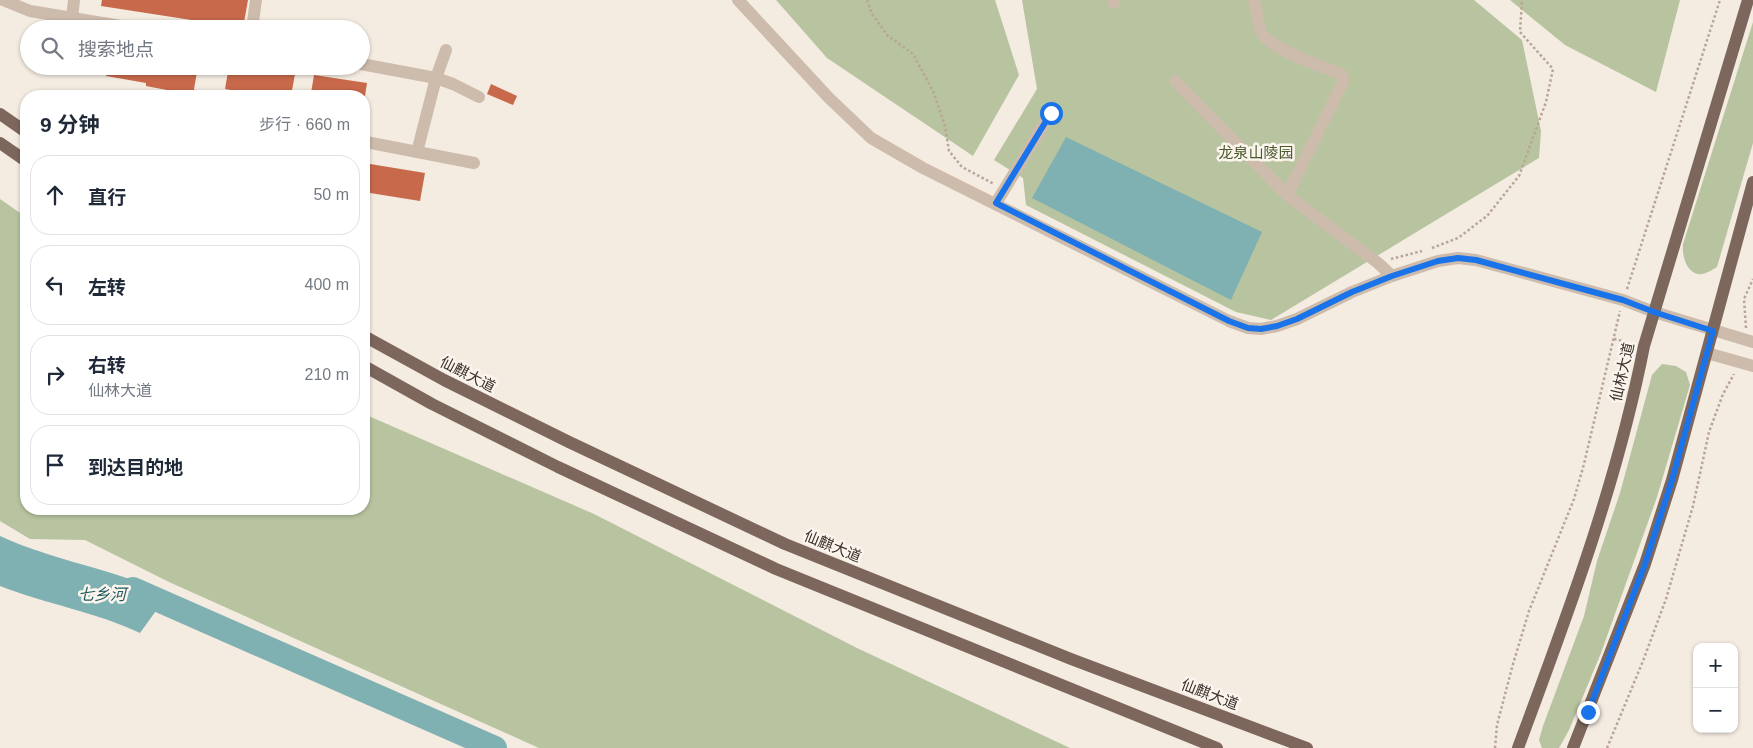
<!DOCTYPE html>
<html lang="zh">
<head>
<meta charset="utf-8">
<style>
  :root { --surface:#fff; --page:#f2f2f3; --text:#1f2937; --muted:#747a83; --line:#e0e1e3 }
  body { margin:0; font-family:Helvetica,"Noto Sans SC",sans-serif; background:var(--page); color:var(--text) }
  .controls { position:absolute; right:15px; bottom:15px; display:grid; overflow:hidden; border-radius:10px; box-shadow:0 1px 4px #0004 }
  .controls button { width:45px; height:45px; display:grid; place-items:center; padding:0; border:0; border-bottom:1px solid var(--line); background:var(--surface); color:var(--text); font:25px sans-serif }
  .stop { position:absolute; width:15px; height:15px; margin:-11px; border:4px solid #1a73e8; border-radius:50%; background:#fff }
  .stop.end { background:#1a73e8; border-color:#fff; box-shadow:0 1px 5px #0008 }
  .list { margin:0; padding:0; list-style:none }
  h2 { display:flex; justify-content:space-between; align-items:center; height:65px; margin:0; padding:0 20px; font-size:21px }
  h2 small { font-size:16px; font-weight:400; color:var(--muted) }
  .list li { display:grid; grid-template-columns:32px 1fr auto; gap:15px; align-items:center; box-sizing:border-box; height:80px; margin:0 10px 10px; padding:0 10px; border:1px solid var(--line); border-radius:20px }
  .list b { display:block; font-size:19px; white-space:nowrap }
  .list p { margin:0; font-size:16px; white-space:nowrap; color:var(--muted) }
  .list em { font-size:16px; font-style:normal; color:var(--muted) }
  .icon { flex:none; width:28px; height:28px; fill:none; stroke:currentColor; stroke-width:2; stroke-linecap:round; stroke-linejoin:round }
  .map { position:relative; flex:none; width:1753px; height:748px; overflow:hidden }
  .search { position:absolute; background:var(--surface); box-shadow:0 1px 4px #0004; left:20px; top:20px; width:350px; height:55px; display:flex; align-items:center; gap:12px; box-sizing:border-box; padding:0 18px; border-radius:28px; color:var(--muted); font-size:19px }
  .panel { position:absolute; background:var(--surface); box-shadow:0 1px 4px #0004; left:20px; top:90px; width:350px; height:425px; border-radius:20px }
  .map>svg:first-child { display:block }
  .green { fill:#b8c4a0 }
  .water { fill:#7fb0b2 }
  .lines { fill:none; stroke-linecap:round; stroke-linejoin:round }
  .river { stroke:#7fb0b2; stroke-width:24 }
  .building { fill:#c8694b }
  .path { stroke:#b9a596; stroke-width:2.5; stroke-dasharray:2.5 2.5; stroke-linecap:butt }
  .minor { stroke:#cdbbac; stroke-width:12 }
  .major { stroke:#7d675c; stroke-width:12 }
  .route { stroke:#1a73e8; stroke-width:6 }
  .labels { text-anchor:middle; dominant-baseline:central; stroke-width:5; stroke-linejoin:round; paint-order:stroke }
  .park-label { font-size:15px; fill:#4a5a2e; stroke:#fbf5ee }
  .street-label { font-size:15px; fill:#3b302b; stroke:#fbf5ee }
  .water-label { font-size:16px; font-style:italic; fill:#1f5a5e; stroke:#fbf5ee }
</style>
</head>
<body>
<div class="map">
<svg width="1753" height="748" viewBox="0 0 1753 748">
  <rect width="100%" height="100%" fill="#f4ebe1"/>
  <g class="green">
    <polygon points="776,0 995,0 1019,75 973,156 827,58"/>
    <polygon points="1022,0 1474,0 1522,40 1541,131 1539,158 1271,320 1236,312 1026,205 1023,178 994,160 1037,89"/>
    <polygon points="1510,0 1680,0 1656,92 1565,45"/>
    <path d="M1753,22V143L1717,267C1712,270 1705,275 1698,274C1685,271 1682,254 1683,244Z"/>
    <polygon points="0,199 26,217 26,509 364,509 364,414 594,514 857,648 1070,748 539,748 169,582 85,540 30,539 0,521"/>
    <polygon points="1662,364 1676,366 1686,372 1690,385 1657,497 1601,653 1569,730 1559,748 1542,748 1539,740 1543,726 1584,616 1597,561 1620,493 1652,375"/>
  </g>
  <g class="water">
    <polygon points="1066,137 1262,232 1231,300 1032,198"/>
    <path d="M0,536C54,561 114,569 168,594L140,633C96,612 46,604 0,586Z"/>
  </g>
  <g class="lines">
    <polyline class="river" points="133,589 495,748"/>
  </g>
  <g class="building">
    <polygon points="102,0 248,0 243,28 101,6"/>
    <polygon points="107,66 198,66 193,95 146,86 146,83 106,76"/>
    <polygon points="229,66 251,66 295,74 291,96 266,96 225,89"/>
    <polygon points="314,75 367,83 365,96 330,96 311,93"/>
    <polygon points="491,84 517,96 513,105 487,94"/>
    <polygon points="364,163 425,173 420,201 364,192"/>
  </g>
  <g class="lines">
    <g class="path">
      <polyline points="867,0 872,14 888,36 913,54 933,91 945,126 949,151 962,167 994,184"/>
      <polyline points="1432,248 1458,238 1487,216 1519,176 1546,102 1553,69 1520,32 1522,0"/>
      <polyline points="1391,259 1422,251"/>
      <polyline points="1627,289 1720,0"/>
      <polyline points="1746,328 1744,299 1753,279"/>
      <polyline points="1614,339 1627,342"/>
      <polyline points="1495,748 1497,725 1513,664 1529,611 1574,499 1584,464 1620,311"/>
      <polyline points="1607,748 1643,661 1666,599 1693,506 1709,432 1723,394 1734,374"/>
    </g>
    <g class="minor">
      <polyline points="3,0 30,11 139,29"/>
      <polyline points="738,0 829,98 871,138 923,168 1229,321 1248,328 1261,329 1277,326 1297,319 1352,292 1392,276 1438,261 1458,258 1476,260 1623,300 1654,312 1753,342"/>
      <polyline points="1114,0 1114,3"/>
      <path d="M1254,0C1257,9 1258,27 1262,34C1273,50 1323,67 1341,74L1344,80L1287,195"/>
      <polyline points="72,18 74,0"/>
      <polyline points="252,29 256,0"/>
      <polyline points="361,64 436,78 453,84 479,97"/>
      <polyline points="1175,81 1287,195 1378,263 1392,276"/>
      <polyline points="366,142 474,163"/>
      <polyline points="417,152 436,78 446,50"/>
      <polyline points="996,203 1051,113"/>
      <polyline points="1707,353 1753,366"/>
    </g>
    <g class="major">
      <polyline points="0,114 26,132"/>
      <polyline points="0,143 26,161"/>
      <polyline points="364,336 444,380 569,442 785,544 1071,659 1307,748"/>
      <polyline points="364,366 432,404 558,467 776,569 1217,748"/>
      <path d="M1518,748C1567,616 1617,484 1644,346L1748,0"/>
      <polyline points="1573,748 1645,564 1672,480 1753,182"/>
    </g>
  </g>
  <g class="lines">
    <polyline class="route" points="1051,113 996,203 1229,321 1248,328 1261,329 1277,326 1297,319 1352,292 1392,276 1438,261 1458,258 1476,260 1623,300 1654,312 1713,331 1672,480 1645,564 1588,712"/>
  </g>
  <g class="labels">
    <g class="park-label">
      <text x="1256" y="152">龙泉山陵园</text>
    </g>
    <g class="street-label">
      <text transform="translate(1622 372) rotate(-77)">仙林大道</text>
      <text transform="translate(468 374) rotate(27)">仙麒大道</text>
      <text transform="translate(833 546) rotate(22)">仙麒大道</text>
      <text transform="translate(1210 694) rotate(21)">仙麒大道</text>
    </g>
    <g class="water-label">
      <text x="102" y="594">七乡河</text>
    </g>
  </g>
</svg>
<div class="controls">
<button>+</button>
<button>−</button>
</div>
<div class="stop" style="left:1051px;top:113px"></div>
<div class="stop end" style="left:1588px;top:712px"></div>
<div class="search"><svg class="icon" aria-label="search" viewBox="0 0 24 24"><circle cx="10" cy="10" r="6"/><path d="M15 15l6 6"/></svg>搜索地点</div>
<section class="panel">
<h2>9 分钟<small>步行 · 660 m</small></h2>
<ul class="list">
<li><svg class="icon" aria-label="ahead" viewBox="0 0 24 24"><path d="M12 20V5M6 11l6-6 6 6"/></svg><div><b>直行</b></div><em>50 m</em></li>
<li><svg class="icon" aria-label="left" viewBox="0 0 24 24"><path d="M17 20v-9H6M10 6l-5 5 5 5"/></svg><div><b>左转</b></div><em>400 m</em></li>
<li><svg class="icon" aria-label="right" viewBox="0 0 24 24"><path d="M7 20v-9h11M14 6l5 5-5 5"/></svg><div><b>右转</b><p>仙林大道</p></div><em>210 m</em></li>
<li><svg class="icon" aria-label="arrive" viewBox="0 0 24 24"><path d="M6 21V4h12l-3 4 3 4H6"/></svg><div><b>到达目的地</b></div></li>
</ul>
</section>
</div>
</body>
</html>
